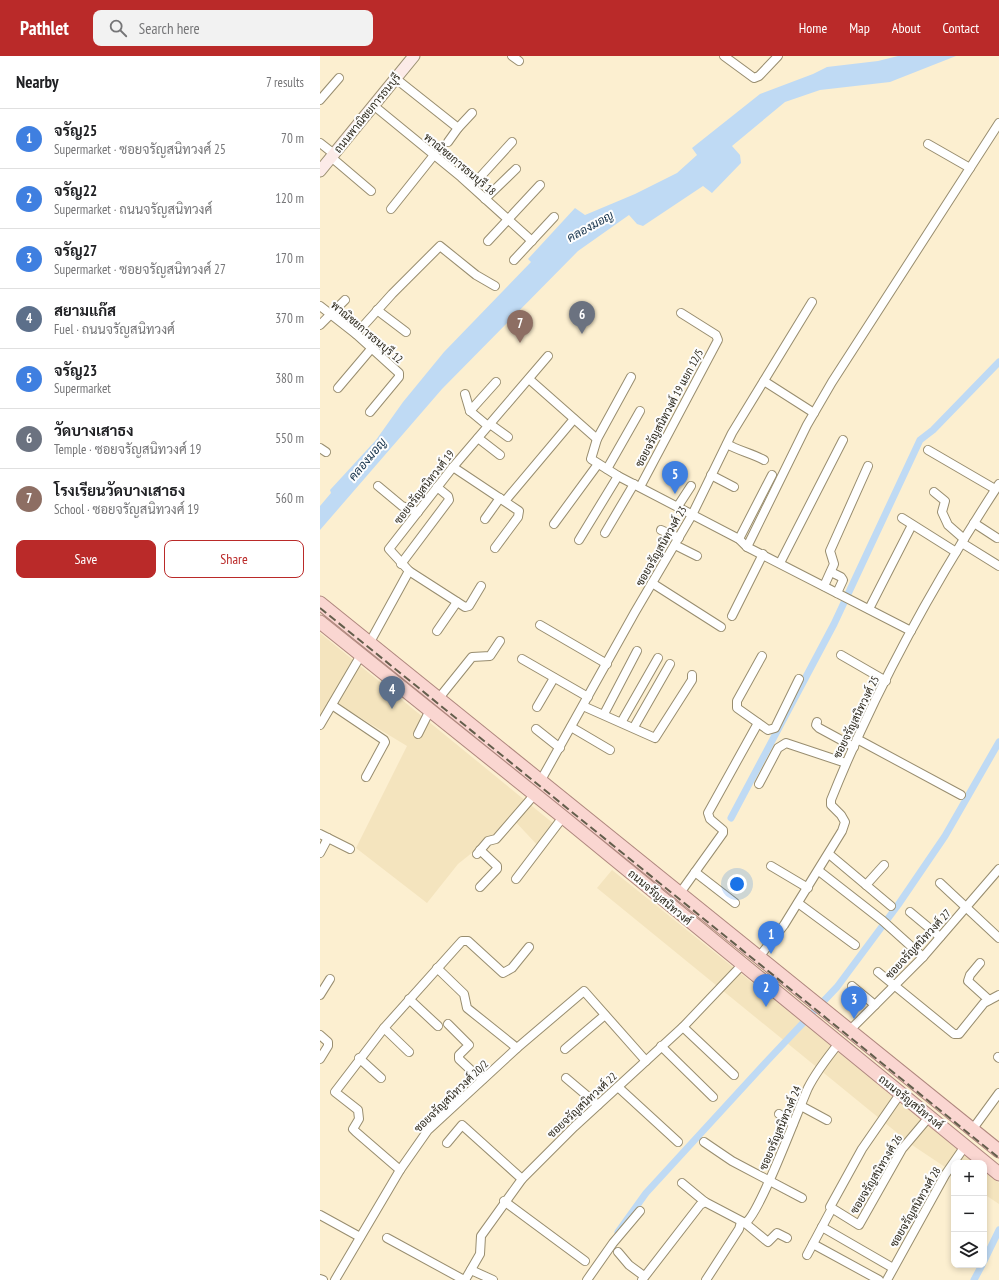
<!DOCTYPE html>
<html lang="en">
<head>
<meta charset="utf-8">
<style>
  :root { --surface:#fff; --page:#f2f2f2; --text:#202124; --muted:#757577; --line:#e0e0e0; --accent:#ba2a29 }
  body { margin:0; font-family:"PT Sans Narrow",Sarabun,sans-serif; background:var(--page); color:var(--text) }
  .controls { position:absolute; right:12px; bottom:12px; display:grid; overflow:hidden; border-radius:8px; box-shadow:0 2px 6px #0003 }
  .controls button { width:36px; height:36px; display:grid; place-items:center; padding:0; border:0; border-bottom:1px solid var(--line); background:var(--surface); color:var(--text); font:20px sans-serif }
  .you { position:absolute; left:417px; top:828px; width:14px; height:14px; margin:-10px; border:3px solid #fff; border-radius:50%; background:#1a73e8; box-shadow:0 0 0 6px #1a73e833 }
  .badge { display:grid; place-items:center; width:26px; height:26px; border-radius:50%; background:var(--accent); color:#fff; font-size:13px; font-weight:700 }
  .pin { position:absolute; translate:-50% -33px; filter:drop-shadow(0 1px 2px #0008) }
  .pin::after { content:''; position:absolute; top:21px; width:14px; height:12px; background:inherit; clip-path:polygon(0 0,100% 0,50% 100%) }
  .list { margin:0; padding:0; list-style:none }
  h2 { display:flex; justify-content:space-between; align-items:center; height:52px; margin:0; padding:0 16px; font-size:17px }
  h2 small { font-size:13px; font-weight:400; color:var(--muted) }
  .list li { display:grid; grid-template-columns:26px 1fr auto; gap:12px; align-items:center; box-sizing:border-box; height:60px; padding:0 16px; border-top:1px solid var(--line) }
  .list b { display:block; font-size:15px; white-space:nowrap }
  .list p { margin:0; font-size:13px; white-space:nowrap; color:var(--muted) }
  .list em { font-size:13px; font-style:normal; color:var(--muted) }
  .actions { display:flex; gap:8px; padding:12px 16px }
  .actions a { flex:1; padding:9px 0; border:1px solid var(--accent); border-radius:8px; text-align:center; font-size:14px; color:var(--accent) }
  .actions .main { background:var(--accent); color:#fff }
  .icon { flex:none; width:22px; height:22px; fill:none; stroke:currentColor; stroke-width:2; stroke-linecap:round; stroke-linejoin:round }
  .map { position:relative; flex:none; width:679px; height:1224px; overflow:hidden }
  header { display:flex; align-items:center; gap:24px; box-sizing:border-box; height:56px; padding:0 20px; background:var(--accent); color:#fff }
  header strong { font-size:19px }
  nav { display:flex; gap:22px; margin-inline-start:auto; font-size:14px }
  .search { width:280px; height:36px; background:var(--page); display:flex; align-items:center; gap:10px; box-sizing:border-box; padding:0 14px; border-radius:8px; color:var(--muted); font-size:15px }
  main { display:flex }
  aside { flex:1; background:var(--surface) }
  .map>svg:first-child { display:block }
  .built { fill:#f4e4be }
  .water { fill:#bfdaf4 }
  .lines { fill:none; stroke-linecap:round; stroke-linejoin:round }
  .canal { stroke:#bfdaf4; stroke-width:7 }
  .minor-casing { stroke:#988d6f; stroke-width:10 }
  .secondary-casing { stroke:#988d6f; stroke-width:13 }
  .primary-casing { stroke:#af877e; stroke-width:15 }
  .minor { stroke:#fff; stroke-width:8 }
  .secondary { stroke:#fcebe8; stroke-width:11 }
  .primary { stroke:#fad6d1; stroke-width:13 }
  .rail { stroke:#645e4c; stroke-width:2; stroke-dasharray:8 4; stroke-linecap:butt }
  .labels { text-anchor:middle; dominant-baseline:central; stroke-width:4; stroke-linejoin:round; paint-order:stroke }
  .street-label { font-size:11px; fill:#2b271b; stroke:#fdfdfd }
  .water-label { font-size:12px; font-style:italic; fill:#133049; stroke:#fdfdfd }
</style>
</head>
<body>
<header>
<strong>Pathlet</strong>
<div class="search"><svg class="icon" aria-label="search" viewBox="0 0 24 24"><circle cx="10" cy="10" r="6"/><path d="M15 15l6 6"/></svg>Search here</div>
<nav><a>Home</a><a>Map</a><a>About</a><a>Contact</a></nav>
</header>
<main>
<aside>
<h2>Nearby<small>7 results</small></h2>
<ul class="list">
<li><span class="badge" style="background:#3f7fe0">1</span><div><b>จรัญ25</b><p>Supermarket · ซอยจรัญสนิทวงศ์ 25</p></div><em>70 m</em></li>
<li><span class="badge" style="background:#3f7fe0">2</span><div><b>จรัญ22</b><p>Supermarket · ถนนจรัญสนิทวงศ์</p></div><em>120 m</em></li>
<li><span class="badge" style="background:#3f7fe0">3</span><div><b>จรัญ27</b><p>Supermarket · ซอยจรัญสนิทวงศ์ 27</p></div><em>170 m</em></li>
<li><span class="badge" style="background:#5c6f8a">4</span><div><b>สยามแก๊ส</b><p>Fuel · ถนนจรัญสนิทวงศ์</p></div><em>370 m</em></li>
<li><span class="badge" style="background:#3f7fe0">5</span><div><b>จรัญ23</b><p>Supermarket</p></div><em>380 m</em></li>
<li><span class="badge" style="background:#6b7280">6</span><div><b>วัดบางเสาธง</b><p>Temple · ซอยจรัญสนิทวงศ์ 19</p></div><em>550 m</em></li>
<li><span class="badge" style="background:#8d6e63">7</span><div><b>โรงเรียนวัดบางเสาธง</b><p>School · ซอยจรัญสนิทวงศ์ 19</p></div><em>560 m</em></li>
</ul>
<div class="actions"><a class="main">Save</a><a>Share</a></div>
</aside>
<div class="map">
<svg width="679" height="1224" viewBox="0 0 679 1224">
  <rect width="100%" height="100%" fill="#fcefd0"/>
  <g class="built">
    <polygon points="0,577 239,772 221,793 191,761 173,780 138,808 107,847 36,792 87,690 11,644 0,662"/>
    <polygon points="292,814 474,960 654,1107 634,1107 634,1117 592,1089 277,832"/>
    <polygon points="664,1115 679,1127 679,1148 664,1138"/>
  </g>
  <polygon class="water" points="578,0 636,0 570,26 500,34 465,46 412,90 420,99 421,107 392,137 383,130 323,170 317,168 309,159 258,195 122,333 0,474 0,450 11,437 10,434 56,384 83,346 124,296 211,206 208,203 255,152 265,159 315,138 357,117 377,99 372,92 440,38 493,18 507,11 558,5"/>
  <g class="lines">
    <g class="canal">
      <polyline points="411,762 514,568 600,384 613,374 679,306"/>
      <polyline points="298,1176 326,1137 449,1003 517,931 578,849 625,780 679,686"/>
      <polyline points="664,1205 679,1174"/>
      <polyline points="654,1224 662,1209"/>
    </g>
    <defs>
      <g id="minor">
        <polyline points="192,0 199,5"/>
        <polyline points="404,0 434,22 439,20 458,0"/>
        <polyline points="75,22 138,72 128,86"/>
        <polyline points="0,44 19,22"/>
        <polyline points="53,49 141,121 212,185"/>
        <polyline points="138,72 152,57"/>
        <polyline points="0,87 14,98"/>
        <polyline points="608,88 650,112"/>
        <polyline points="11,101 51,135"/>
        <polyline points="152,130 192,86"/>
        <polyline points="165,143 196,113"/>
        <polyline points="71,153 114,99"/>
        <polyline points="168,185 220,129"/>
        <polyline points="194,204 234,161"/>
        <polyline points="0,250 36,278 79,317 79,321 50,356"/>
        <polyline points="57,254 86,276"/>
        <polyline points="0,269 25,244"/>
        <polyline points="36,278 72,238 120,190 156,219 175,230"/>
        <polyline points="311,321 277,383 271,403 298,420 419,483 427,491 591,575"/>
        <polyline points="209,323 277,383"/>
        <polyline points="444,325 494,357"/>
        <polyline points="18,332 51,293"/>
        <polyline points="145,338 150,355 176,326"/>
        <polyline points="150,355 168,370"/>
        <polyline points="170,368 188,381"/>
        <polyline points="158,382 180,399"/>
        <path d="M407,388C419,395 431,397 444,404"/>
        <polyline points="0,392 6,396"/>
        <polyline points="608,394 675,433"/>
        <polyline points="133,411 199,455 198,461 175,492"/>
        <polyline points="287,413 320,355"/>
        <polyline points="391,419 414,431"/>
        <polyline points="58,430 82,450 98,456"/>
        <polyline points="320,431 398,284 396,279 361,257"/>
        <polyline points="614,436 625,445 622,456 628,469 644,483"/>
        <polyline points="185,445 254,363"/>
        <polyline points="358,450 371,430"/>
        <polyline points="582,462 636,496"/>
        <polyline points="165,463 180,442"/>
        <polyline points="654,467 677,482"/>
        <polyline points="234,468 278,408"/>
        <polyline points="341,474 359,482"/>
        <polyline points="285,477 314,428"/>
        <polyline points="419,483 452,419"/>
        <polyline points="259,484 298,420"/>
        <polyline points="642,487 679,510"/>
        <polyline points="355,489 377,500"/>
        <polyline points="427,491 487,369 512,326 679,67"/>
        <polyline points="460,507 523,384"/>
        <polyline points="81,508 129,444 128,440 117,431"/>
        <polyline points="511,516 521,521 523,524 517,537"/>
        <polyline points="332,527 401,571"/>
        <polyline points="161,530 149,550 145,551 89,515 69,493 133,411 228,300"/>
        <polyline points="504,530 514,508 510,495 548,410"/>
        <polyline points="549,553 592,469"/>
        <polyline points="412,560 443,498"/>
        <polyline points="220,569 287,608"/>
        <polyline points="117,575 137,546"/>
        <polyline points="50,586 89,515"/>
        <polyline points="521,599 566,625"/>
        <polyline points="442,600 417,645 417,652 448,674 455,672 479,623"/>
        <polyline points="202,603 268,641"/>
        <polyline points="119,642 152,601 170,600 180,585"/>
        <polyline points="12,649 64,684 65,686 46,721"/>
        <polyline points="263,650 335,682 372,624 372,619"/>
        <polyline points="217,651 234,622"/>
        <polyline points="284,658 317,595"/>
        <polyline points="302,665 338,602"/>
        <polyline points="497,666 496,669 499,672 534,691"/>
        <polyline points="0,669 41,599"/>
        <polyline points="251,671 290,694"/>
        <polyline points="314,671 350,608"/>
        <polyline points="216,673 240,692"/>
        <polyline points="98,678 110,654"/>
        <polyline points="537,683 641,739"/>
        <polyline points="221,724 315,556 372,459 412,377 492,246"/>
        <polyline points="439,728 458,692 466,687 526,707"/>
        <polyline points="0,778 30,793"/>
        <polyline points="0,797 8,782"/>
        <polyline points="157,798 168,785 176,783 215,738"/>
        <polyline points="509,798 571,850"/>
        <polyline points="451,810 488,832"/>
        <polyline points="499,815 563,865 603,901"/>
        <polyline points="375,816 415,847"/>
        <polyline points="196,823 243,761"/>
        <polyline points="620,827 679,882"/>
        <polyline points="546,829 564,809"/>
        <polyline points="160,831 177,813 177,810 160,794"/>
        <polyline points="360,837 403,777 403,774 390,763 388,757 438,667"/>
        <polyline points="478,847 535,889"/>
        <polyline points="590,856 620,881"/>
        <path d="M439,901L464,869L522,775L525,766L521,759L511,749V744C555,634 614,527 679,428"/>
        <polyline points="660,907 650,919 648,925 669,944"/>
        <polyline points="117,912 144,938 147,952 197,992"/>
        <polyline points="558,916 634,978 639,978 664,947 679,939"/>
        <polyline points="532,930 555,949"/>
        <polyline points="0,939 10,923"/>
        <polyline points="89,943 118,970"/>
        <polyline points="128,968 149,989 139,999 139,1003 155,1018 163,1023"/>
        <polyline points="363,971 414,1019"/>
        <polyline points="64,972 89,996"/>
        <polyline points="529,975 603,901 679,813"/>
        <polyline points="0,979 8,986 8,990 0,1003"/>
        <polyline points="341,990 393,1041"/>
        <polyline points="245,993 285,959"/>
        <polyline points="678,1001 679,1002"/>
        <polyline points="39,1002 61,1022"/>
        <polyline points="246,1022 278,1049"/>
        <polyline points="298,1031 358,1086"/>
        <polyline points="580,1038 542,1093 510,1151 539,1169 582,1093 609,1061"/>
        <polyline points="481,1050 507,1064"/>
        <polyline points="459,1058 473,1068"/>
        <polyline points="652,1074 679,1037"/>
        <polyline points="384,1086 412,1105 482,1142"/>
        <polyline points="127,1087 142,1069 202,1123"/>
        <polyline points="80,1114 36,1076 33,1073 39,1063 38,1054 15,1036 64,972 142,885 148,885 183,917 192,912 209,891"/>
        <polyline points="362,1127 385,1146 425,1167 448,1186 457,1177 467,1182"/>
        <polyline points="184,1145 265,1205"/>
        <polyline points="0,1159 40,1181"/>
        <path d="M425,1167C439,1160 478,1054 488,1032C496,1016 507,1002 519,987"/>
        <polyline points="502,1171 573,1212"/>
        <polyline points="67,1182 144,1224"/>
        <polyline points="493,1188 559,1224"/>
        <polyline points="298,1196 309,1209 324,1220"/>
        <polyline points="487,1199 510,1156"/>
        <polyline points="151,1214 173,1224"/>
        <polyline points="0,1223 3,1224"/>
        <polyline points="15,1224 80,1114 108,1074 197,992 264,935 326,1005"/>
        <polyline points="145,1224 160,1198 161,1180 202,1123 254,1071 363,971 422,909"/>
        <polyline points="267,1224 293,1187 320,1155"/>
        <polyline points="322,1224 380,1149 385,1146"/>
        <polyline points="386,1224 419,1173 421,1166"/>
        <polyline points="567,1224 625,1119 645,1090"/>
      </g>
      <polyline id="secondary" points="0,115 94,0"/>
      <g id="primary">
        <polyline points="0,547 679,1095"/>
        <polyline points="0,566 243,761 679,1118"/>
      </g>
    </defs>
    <use href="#minor" class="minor-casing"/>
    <use href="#secondary" class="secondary-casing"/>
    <use href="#primary" class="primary-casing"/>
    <use href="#minor" class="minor"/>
    <use href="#secondary" class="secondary"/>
    <use href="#primary" class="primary"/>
    <polyline class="rail" points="0,552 679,1102"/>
  </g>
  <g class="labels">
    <g class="street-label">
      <text transform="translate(47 57) rotate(-51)">ถนนพาณิชยการธนบุรี</text>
      <text transform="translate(140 108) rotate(40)">พาณิชยการธนบุรี 18</text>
      <text transform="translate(47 276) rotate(40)">พาณิชยการธนบุรี 12</text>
      <text transform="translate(349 352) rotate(-62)">ซอยจรัญสนิทวงศ์ 19 แยก 12/5</text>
      <text transform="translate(104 431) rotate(-52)">ซอยจรัญสนิทวงศ์ 19</text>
      <text transform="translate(341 490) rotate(-60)">ซอยจรัญสนิทวงศ์ 23</text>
      <text transform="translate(536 661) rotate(-64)">ซอยจรัญสนิทวงศ์ 25</text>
      <text transform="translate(340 841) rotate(40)">ถนนจรัญสนิทวงศ์</text>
      <text transform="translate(598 888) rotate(-47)">ซอยจรัญสนิทวงศ์ 27</text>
      <text transform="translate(131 1040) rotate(-44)">ซอยจรัญสนิทวงศ์ 20/2</text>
      <text transform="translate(591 1046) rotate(39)">ถนนจรัญสนิทวงศ์</text>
      <text transform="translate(262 1049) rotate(-43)">ซอยจรัญสนิทวงศ์ 22</text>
      <text transform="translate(460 1072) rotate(-67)">ซอยจรัญสนิทวงศ์ 24</text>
      <text transform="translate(556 1118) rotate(-59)">ซอยจรัญสนิทวงศ์ 26</text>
      <text transform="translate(595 1151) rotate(-60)">ซอยจรัญสนิทวงศ์ 28</text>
    </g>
    <g class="water-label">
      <text transform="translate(270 170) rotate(-29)">คลองมอญ</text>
      <text transform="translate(47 403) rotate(-50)">คลองมอญ</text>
    </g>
  </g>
</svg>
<div class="controls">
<button>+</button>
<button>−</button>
<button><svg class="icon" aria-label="layers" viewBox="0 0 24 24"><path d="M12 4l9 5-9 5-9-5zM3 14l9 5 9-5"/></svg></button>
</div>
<div class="you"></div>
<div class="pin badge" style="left:451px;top:898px;background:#3f7fe0">1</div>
<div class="pin badge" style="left:446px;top:951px;background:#3f7fe0">2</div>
<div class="pin badge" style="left:534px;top:963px;background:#3f7fe0">3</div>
<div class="pin badge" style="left:72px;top:653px;background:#5c6f8a">4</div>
<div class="pin badge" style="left:355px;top:438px;background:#3f7fe0">5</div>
<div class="pin badge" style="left:262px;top:278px;background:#6b7280">6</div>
<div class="pin badge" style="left:200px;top:287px;background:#8d6e63">7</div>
</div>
</main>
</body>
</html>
